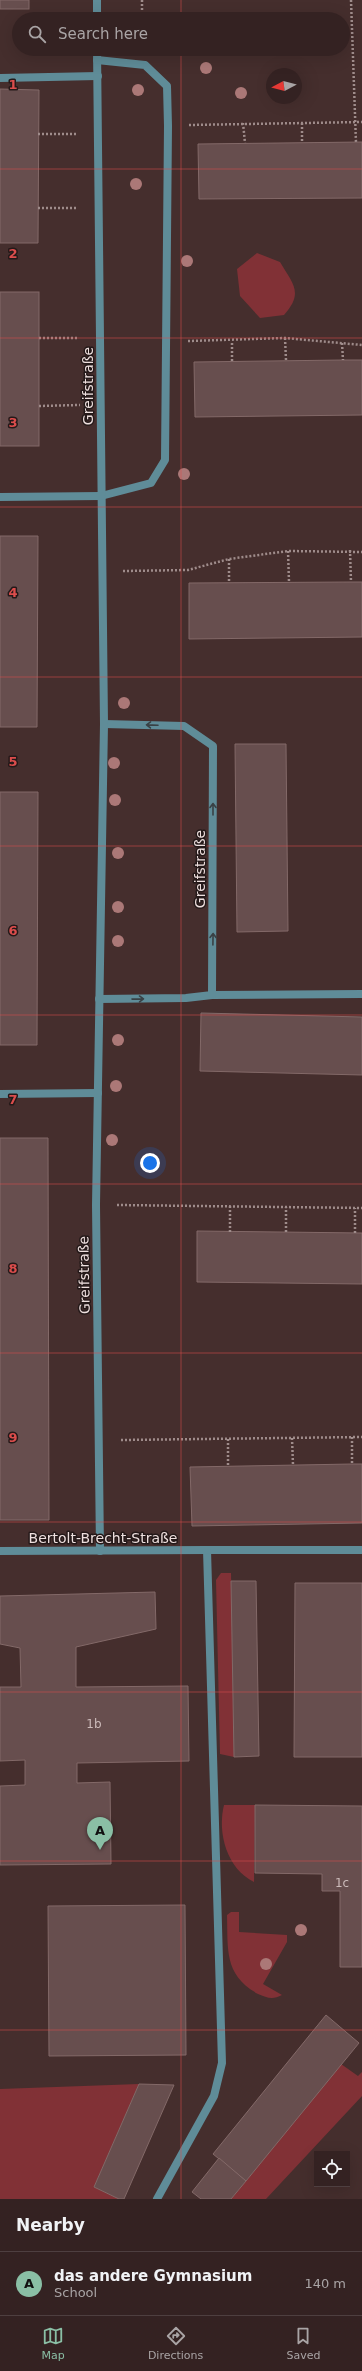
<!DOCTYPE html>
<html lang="en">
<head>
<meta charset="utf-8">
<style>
  :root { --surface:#342222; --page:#3f2f2f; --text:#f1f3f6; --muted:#a9a4a5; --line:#4e3f40; --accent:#8abfa5 }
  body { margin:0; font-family:"DejaVu Sans",sans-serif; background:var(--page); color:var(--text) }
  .controls { position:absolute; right:12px; bottom:12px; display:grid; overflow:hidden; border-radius:0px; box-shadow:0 4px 16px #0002 }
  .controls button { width:36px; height:36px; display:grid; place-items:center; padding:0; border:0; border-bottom:1px solid var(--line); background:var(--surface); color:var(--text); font:20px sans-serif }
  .compass { position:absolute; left:266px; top:68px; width:36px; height:36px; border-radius:50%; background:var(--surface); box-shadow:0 4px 16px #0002; rotate:263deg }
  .you { position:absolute; left:150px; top:1163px; width:14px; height:14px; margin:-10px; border:3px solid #fff; border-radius:50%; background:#1a73e8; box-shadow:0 0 0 6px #1a73e833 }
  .badge { display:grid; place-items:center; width:26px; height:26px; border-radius:50%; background:var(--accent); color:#111; font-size:13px; font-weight:700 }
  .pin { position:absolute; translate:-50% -33px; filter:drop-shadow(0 1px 2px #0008) }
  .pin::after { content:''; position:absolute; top:21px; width:14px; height:12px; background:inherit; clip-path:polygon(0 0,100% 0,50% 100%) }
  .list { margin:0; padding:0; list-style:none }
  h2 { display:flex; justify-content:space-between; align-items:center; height:52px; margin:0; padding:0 16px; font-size:17px }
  h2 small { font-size:13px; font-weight:400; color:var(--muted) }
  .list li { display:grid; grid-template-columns:26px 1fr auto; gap:12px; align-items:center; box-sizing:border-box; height:64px; padding:0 16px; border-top:1px solid var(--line) }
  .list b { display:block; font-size:15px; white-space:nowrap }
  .list p { margin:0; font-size:13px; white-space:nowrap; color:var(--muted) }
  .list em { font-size:13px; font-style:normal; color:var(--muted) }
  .icon { flex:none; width:22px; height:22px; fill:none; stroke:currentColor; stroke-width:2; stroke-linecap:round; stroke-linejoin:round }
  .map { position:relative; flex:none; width:362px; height:2199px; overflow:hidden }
  .search { position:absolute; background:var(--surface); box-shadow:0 4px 16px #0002; left:12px; right:12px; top:12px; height:44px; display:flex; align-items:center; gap:10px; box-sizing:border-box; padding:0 14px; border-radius:22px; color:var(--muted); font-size:15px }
  .sheet { height:116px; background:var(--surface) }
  nav { display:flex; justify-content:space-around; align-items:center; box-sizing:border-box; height:56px; border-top:1px solid var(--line); background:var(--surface); font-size:11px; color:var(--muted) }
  nav a { display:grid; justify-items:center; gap:2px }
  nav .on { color:var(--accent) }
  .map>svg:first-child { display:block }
  .green { fill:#813136 }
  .building { fill:#674e4e; stroke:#836968 }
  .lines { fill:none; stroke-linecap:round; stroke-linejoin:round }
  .path { stroke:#9f8c8b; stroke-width:2.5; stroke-dasharray:2 2; stroke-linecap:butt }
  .service { stroke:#5f8c98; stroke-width:8 }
  .minor { stroke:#5f8c98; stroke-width:8 }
  .tree { fill:#ab7877 }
  .oneway { stroke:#394145 }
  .grid { fill:none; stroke:#db4d4c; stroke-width:1; stroke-opacity:0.55 }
  .labels { text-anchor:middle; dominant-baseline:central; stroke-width:3; stroke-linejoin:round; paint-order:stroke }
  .number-label { font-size:12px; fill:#ccbbba }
  .street-label { font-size:14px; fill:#eedfde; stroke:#241919 }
  .grid-label { font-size:13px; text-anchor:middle; font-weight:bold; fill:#db4d4c; stroke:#241919; stroke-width:3; stroke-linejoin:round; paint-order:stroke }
</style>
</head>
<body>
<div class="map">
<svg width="362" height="2199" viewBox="0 0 362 2199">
  <rect width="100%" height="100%" fill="#452e2d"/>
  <g class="green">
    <path d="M257,253L280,262C293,284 304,293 284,315L260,318L240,296L237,269Z"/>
    <polygon points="221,1573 231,1573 234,1757 220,1754 216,1580"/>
    <path d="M224,1805H255L254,1882C227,1869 217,1833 224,1805Z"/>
    <path d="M231,1912H239V1932L287,1935V1942L263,1984L282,1995C273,2000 267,1998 258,1994C224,1975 228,1950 227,1915Z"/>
    <polygon points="341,2064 358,2076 362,2072 362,2096 266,2199 231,2199"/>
    <polygon points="139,2084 94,2187 119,2199 0,2199 0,2089"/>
  </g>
  <g class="building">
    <rect x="0" y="0" width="29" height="9"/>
    <polygon points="0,89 39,90 38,243 0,243"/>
    <polygon points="362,142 362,198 199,199 198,144"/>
    <rect x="0" y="292" width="39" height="154"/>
    <polygon points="343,360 362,360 362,415 195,417 194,362"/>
    <polygon points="0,536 38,536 37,727 0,727"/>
    <polygon points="351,582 362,582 362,637 189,639 189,583"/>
    <polygon points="235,744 286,744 288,931 237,932"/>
    <polygon points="0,792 38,792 37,1045 0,1045"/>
    <polygon points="201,1013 362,1017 362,1075 200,1071"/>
    <polygon points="0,1138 48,1138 49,1520 0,1520"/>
    <polygon points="197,1231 362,1233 362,1284 197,1282"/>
    <polygon points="352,1464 362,1464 362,1523 192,1526 190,1467"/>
    <polygon points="231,1581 256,1581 259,1756 234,1757"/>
    <polygon points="295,1583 362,1583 362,1757 294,1757"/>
    <polygon points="155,1592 156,1629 76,1647 76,1687 188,1686 189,1761 77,1763 77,1783 110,1782 111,1864 0,1865 0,1786 25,1785 25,1760 0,1761 0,1687 21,1687 20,1648 0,1644 0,1596"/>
    <polygon points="255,1805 362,1806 362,1967 340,1967 340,1891 322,1891 322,1874 255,1873"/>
    <polygon points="185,1905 186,2055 49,2056 48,1906"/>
    <polygon points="326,2015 359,2043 246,2181 213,2154"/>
    <polygon points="139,2084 174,2085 124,2199 119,2199 94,2187"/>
    <polygon points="219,2158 246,2181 231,2199 201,2199 192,2192"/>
  </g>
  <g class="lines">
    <g class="path">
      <polyline points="142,0 142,19"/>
      <polyline points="351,0 356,143"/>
      <polyline points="243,123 245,143"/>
      <polyline points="302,123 302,143"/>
      <polyline points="189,125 362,122"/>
      <polyline points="38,134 78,134"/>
      <polyline points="38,208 78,208"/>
      <polyline points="39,338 79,338"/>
      <polyline points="285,338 286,360"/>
      <polyline points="188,341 285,338 362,345"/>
      <polyline points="342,343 343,360"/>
      <polyline points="232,361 232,341"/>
      <polyline points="39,406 80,405"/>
      <polyline points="350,550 351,582"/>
      <polyline points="288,551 289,582"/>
      <polyline points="229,559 229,583"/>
      <polyline points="123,571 188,570 229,559 288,551 362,552"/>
      <polyline points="117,1205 362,1208"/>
      <polyline points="230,1232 230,1206"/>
      <polyline points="286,1232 286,1207"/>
      <polyline points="355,1233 355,1208"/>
      <polyline points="352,1437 352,1464"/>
      <polyline points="292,1438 293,1465"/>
      <polyline points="228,1439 228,1466"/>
      <polyline points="121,1440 362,1437"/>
    </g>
    <g class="service">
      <polyline points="97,60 145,65 167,86 168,126 165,460 151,483 101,496"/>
      <polyline points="0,78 98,76"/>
      <polyline points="212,995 362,994"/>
      <polyline points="99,999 186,998 212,995 213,746 184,726 104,724"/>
      <polyline points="157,2199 214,2096 222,2063 207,1550 362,1550"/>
    </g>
    <g class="minor">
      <polyline points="97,0 97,19"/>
      <polyline points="97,49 104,724 96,1205 100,1551"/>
      <polyline points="0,497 101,496"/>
      <polyline points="0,1094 98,1093"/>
      <polyline points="0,1551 207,1550"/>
    </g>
  </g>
  <g class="tree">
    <circle cx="206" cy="68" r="6"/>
    <circle cx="138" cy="90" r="6"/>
    <circle cx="241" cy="93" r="6"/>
    <circle cx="136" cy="184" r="6"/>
    <circle cx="187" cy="261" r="6"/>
    <circle cx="184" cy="474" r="6"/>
    <circle cx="124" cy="703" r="6"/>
    <circle cx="114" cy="763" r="6"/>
    <circle cx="115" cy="800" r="6"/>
    <circle cx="118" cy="853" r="6"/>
    <circle cx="118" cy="907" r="6"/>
    <circle cx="118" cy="941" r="6"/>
    <circle cx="118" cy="1040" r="6"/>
    <circle cx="116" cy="1086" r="6"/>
    <circle cx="112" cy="1140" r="6"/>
    <circle cx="301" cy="1930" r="6"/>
    <circle cx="266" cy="1964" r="6"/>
  </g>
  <defs><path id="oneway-shaft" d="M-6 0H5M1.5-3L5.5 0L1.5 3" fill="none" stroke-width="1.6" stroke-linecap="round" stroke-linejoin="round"/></defs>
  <g class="oneway">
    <use href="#oneway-shaft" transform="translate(152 725) rotate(-178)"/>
    <use href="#oneway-shaft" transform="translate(213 809) rotate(-90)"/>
    <use href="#oneway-shaft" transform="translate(213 939) rotate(-89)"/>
    <use href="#oneway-shaft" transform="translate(138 999) rotate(-1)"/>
  </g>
  <path class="grid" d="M181,0V19M181,49V2199M0,169H362M0,338H362M0,507H362M0,677H362M0,846H362M0,1015H362M0,1184H362M0,1353H362M0,1522H362M0,1692H362M0,1861H362M0,2030H362"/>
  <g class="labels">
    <g class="number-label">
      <text x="94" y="1724">1b</text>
      <text x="342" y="1883">1c</text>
    </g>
    <g class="street-label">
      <text transform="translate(88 386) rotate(-90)">Greifstraße</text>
      <text transform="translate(200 869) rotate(-90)">Greifstraße</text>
      <text transform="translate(84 1275) rotate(-91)">Greifstraße</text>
      <text x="103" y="1538">Bertolt-Brecht-Straße</text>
    </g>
  </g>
  <g class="grid-label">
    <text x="13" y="89">1</text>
    <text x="13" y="258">2</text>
    <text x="13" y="427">3</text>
    <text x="13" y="597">4</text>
    <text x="13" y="766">5</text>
    <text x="13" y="935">6</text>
    <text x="13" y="1104">7</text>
    <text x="13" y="1273">8</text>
    <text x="13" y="1442">9</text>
  </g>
</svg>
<div class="controls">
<button><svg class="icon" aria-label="locate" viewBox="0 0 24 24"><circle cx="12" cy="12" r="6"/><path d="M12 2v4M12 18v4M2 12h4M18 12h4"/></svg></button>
</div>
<svg class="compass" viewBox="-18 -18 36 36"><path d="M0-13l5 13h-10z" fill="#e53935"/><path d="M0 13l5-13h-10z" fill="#a9a4a5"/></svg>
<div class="you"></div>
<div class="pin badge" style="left:100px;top:1850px">A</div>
<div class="search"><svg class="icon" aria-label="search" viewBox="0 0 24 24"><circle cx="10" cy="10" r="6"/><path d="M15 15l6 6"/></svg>Search here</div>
</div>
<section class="sheet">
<h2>Nearby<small></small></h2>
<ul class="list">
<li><span class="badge">A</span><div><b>das andere Gymnasium</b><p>School</p></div><em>140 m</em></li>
</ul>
</section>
<nav>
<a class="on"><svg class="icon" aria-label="map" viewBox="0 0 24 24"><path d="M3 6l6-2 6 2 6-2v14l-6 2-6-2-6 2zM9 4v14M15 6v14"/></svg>Map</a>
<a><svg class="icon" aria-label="directions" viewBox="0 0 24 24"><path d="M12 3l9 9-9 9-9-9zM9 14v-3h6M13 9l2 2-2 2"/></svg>Directions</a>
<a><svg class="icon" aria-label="saved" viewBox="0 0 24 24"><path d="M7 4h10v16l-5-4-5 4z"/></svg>Saved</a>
</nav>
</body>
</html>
